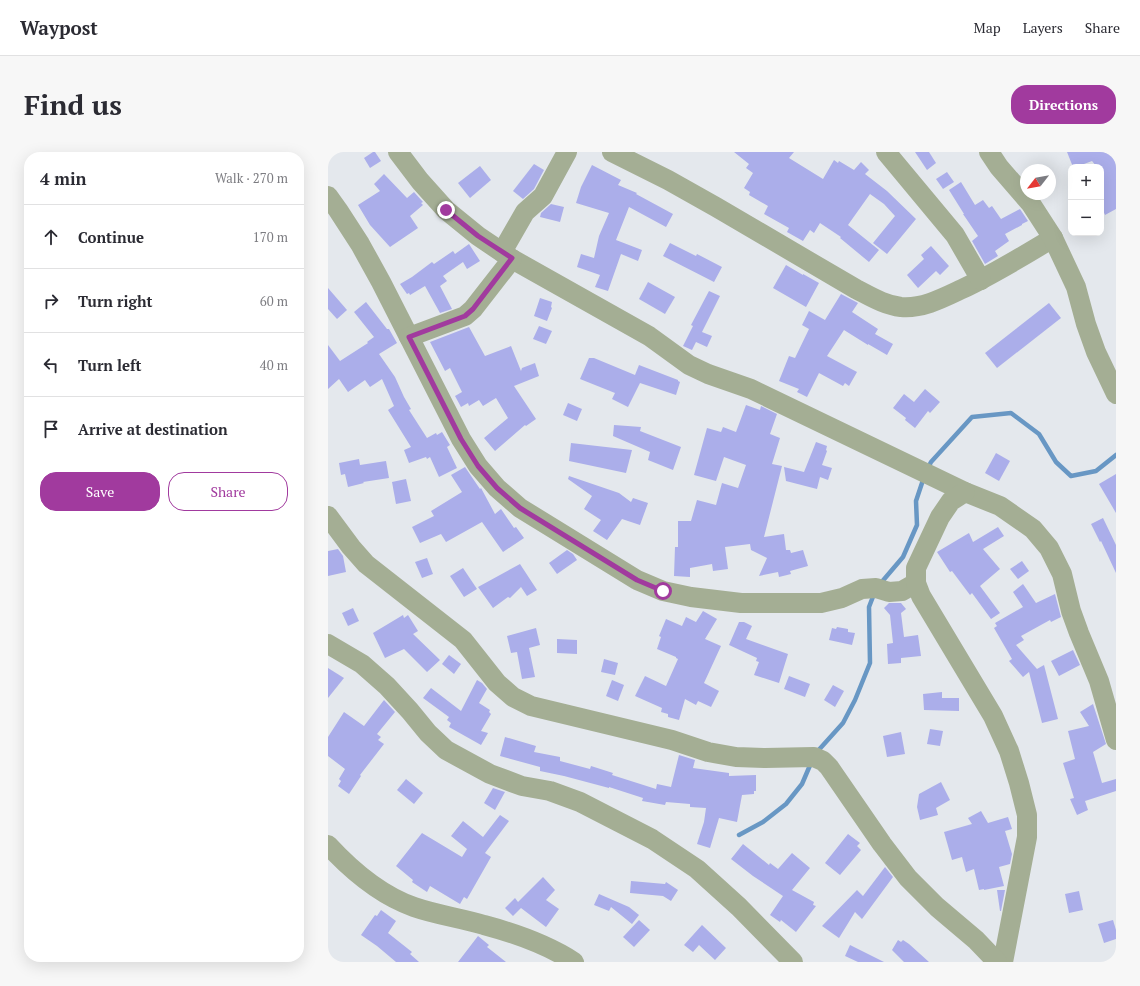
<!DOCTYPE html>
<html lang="en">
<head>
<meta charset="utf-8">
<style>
  :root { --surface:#fff; --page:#f7f7f7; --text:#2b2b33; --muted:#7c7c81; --line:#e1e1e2; --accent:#a13a9e }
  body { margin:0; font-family:"PT Serif",serif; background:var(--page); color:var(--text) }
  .controls { position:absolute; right:12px; top:12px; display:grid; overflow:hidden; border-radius:8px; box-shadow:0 4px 16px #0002 }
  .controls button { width:36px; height:36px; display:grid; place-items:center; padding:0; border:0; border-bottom:1px solid var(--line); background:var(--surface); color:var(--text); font:20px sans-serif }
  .compass { position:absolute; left:692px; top:12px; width:36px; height:36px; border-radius:50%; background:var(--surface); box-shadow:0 4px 16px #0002; rotate:239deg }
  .stop { position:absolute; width:12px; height:12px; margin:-9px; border:3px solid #a13a9e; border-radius:50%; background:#fff }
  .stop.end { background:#a13a9e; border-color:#fff; box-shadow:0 1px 4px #0008 }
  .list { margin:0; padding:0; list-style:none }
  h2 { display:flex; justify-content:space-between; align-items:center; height:52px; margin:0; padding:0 16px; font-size:17px }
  h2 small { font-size:13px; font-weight:400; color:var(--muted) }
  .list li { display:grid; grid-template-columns:26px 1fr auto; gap:12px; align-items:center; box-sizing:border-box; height:64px; padding:0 16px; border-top:1px solid var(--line) }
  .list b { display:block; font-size:15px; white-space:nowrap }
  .list em { font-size:13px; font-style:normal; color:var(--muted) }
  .actions { display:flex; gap:8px; padding:12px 16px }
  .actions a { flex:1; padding:9px 0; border:1px solid var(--accent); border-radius:16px; text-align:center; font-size:14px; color:var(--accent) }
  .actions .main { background:var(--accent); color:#fff }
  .icon { flex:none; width:22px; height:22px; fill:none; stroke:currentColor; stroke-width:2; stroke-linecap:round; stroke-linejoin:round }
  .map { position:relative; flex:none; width:788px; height:810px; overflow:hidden; border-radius:16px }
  header { display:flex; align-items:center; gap:24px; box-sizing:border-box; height:56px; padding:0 20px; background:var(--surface); border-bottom:1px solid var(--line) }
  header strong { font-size:19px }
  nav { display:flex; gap:22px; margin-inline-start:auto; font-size:14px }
  .intro { display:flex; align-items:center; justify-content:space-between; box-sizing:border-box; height:96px; padding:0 24px }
  h1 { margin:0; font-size:28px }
  .button { padding:10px 18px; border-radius:16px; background:var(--accent); color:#fff; font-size:14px; font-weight:700 }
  main { display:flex; gap:24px; padding:0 24px }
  aside { flex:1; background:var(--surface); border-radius:16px; box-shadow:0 4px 16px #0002 }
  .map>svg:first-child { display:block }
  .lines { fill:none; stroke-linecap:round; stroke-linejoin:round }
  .stream { stroke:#6897c4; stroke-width:4.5 }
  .building { fill:#abaeea }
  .minor { stroke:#a4ae94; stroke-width:20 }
  .route { stroke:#a13a9e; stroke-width:5 }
</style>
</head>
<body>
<header>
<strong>Waypost</strong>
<nav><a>Map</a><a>Layers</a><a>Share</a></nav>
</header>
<div class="intro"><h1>Find us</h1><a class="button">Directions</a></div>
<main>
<aside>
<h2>4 min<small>Walk · 270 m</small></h2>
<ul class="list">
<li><svg class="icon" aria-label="ahead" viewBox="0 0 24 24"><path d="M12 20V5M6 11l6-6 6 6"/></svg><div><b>Continue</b></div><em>170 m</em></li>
<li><svg class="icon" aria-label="right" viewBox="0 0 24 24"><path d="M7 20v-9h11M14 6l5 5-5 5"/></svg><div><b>Turn right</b></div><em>60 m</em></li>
<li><svg class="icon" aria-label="left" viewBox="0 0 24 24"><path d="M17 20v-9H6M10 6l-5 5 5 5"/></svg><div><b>Turn left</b></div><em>40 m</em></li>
<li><svg class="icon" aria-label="arrive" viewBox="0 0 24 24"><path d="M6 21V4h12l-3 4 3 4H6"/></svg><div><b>Arrive at destination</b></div></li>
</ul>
<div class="actions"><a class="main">Save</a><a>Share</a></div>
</aside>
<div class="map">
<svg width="788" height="810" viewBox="0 0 788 810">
  <rect width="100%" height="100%" fill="#e4e8ed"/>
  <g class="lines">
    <g class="stream">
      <polyline points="600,316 603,310 644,265 683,261 711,282 728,310 743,324 768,319 788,303"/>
      <polyline points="552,432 575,405 589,373 588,349 596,325"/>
      <polyline points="488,601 515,571 527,548 542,511 541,455 546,442"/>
      <polyline points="411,683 435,670 458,652 474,632 483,611"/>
    </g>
  </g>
  <g class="building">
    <polygon points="45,0 47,0 53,9 42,16 36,6"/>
    <polygon points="406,0 466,0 461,6 495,27 506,8 510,11 511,9 526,18 533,10 541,18 537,22 559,39 588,67 559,102 545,91 567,64 556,52 542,42 520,73 551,98 541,110 512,86 513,85 492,71 486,81 482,78 475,89 459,80 461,76 436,62 440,54 421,43 422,40 416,36 425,21 418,16 421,12"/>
    <polygon points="587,0 601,0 608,11 599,18"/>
    <polygon points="739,0 784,0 782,1 788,8 788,57 777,63 773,54 773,15 769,15 764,9 748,15 745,15"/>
    <polygon points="206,12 216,18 206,37 195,47 185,39"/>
    <polygon points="264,13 293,28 290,33 309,41 308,42 345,62 338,75 301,55 288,88 314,98 310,109 293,102 280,139 267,135 272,123 249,115 253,102 266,106 271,84 281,61 248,51 253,35"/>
    <polygon points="152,14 163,28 142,46 130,31"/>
    <polygon points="619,20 626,30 615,37 608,27"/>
    <polygon points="56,22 79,46 86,40 95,50 93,51 95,53 82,64 90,76 62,95 42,73 30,53 52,39 46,32"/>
    <polygon points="633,30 647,53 655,48 661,56 664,54 673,67 692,57 700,69 694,72 694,73 677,82 681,89 667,99 670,104 657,112 644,89 650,84 635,62 636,62 621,38"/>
    <polygon points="223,52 236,55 232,70 212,65 213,61"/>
    <polygon points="342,91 368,104 369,102 394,115 386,130 335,104"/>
    <polygon points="141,92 152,109 139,117 135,110 115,124 119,129 112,134 124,157 112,161 97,134 82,143 81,141 79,142 72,132 84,125 104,110 106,112 125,99 127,102"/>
    <polygon points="603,94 621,114 612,123 608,119 590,136 579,123 596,107 593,103"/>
    <polygon points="458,113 475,123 475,122 491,131 478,155 445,136"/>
    <polygon points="320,130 347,145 337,162 311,147"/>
    <polygon points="0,136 19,158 9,167 0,157"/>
    <polygon points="381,139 392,144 374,180 384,184 379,195 368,190 364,198 355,194 365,174 363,173"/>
    <polygon points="513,142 530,151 524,160 550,177 547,182 565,192 559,203 540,192 540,193 516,178 499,204 529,220 521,234 517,231 515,234 491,221 479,245 469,240 471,237 451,229 461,204 467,206 481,177 474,173 481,159 497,168"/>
    <polygon points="212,146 224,150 223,155 224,156 219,169 206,164"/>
    <polygon points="38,150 59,177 61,177 69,191 51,202 67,225 76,245 83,257 81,258 99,286 108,281 109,283 114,280 122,293 119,295 129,316 111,325 102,305 99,307 98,305 81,311 76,298 83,295 60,258 66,254 54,227 42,235 37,228 20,240 11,227 0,237 0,193 12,209 40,191 39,190 46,185 26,160"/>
    <polygon points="721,151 733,166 669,216 657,201"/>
    <polygon points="211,174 224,179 218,192 205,187"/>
    <polygon points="141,175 157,204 183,194 193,219 194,216 207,211 211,224 186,234 208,267 198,274 197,273 167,299 156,286 180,266 168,246 155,254 151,248 141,254 140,251 133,255 127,244 134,240 122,216 117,219 102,190"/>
    <polygon points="261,206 266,206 307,223 311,213 350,228 350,229 352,230 348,243 312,231 300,255 284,247 287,241 252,227"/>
    <polygon points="597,237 612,250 602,261 600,259 587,276 577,268 578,266 565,256 576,242 586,250"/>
    <polygon points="240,251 254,257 249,269 235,263"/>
    <polygon points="418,253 432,258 433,254 449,262 442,282 452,286 444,312 454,314 436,385 456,382 458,398 462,398 463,401 475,398 480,414 462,419 463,422 451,425 450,420 431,424 439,406 423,398 422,392 397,395 400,417 385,419 384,412 362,416 362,425 346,424 347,395 350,395 350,369 363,369 369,348 388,353 394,331 410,336 418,313 396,305 388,329 366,323 379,276 393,280 395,275 408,280"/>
    <polygon points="286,273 313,275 312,279 353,295 345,318 320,308 322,300 285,284"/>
    <polygon points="488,290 499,294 498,298 499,299 494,313 504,316 500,328 492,325 489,337 458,329 456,315 476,320"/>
    <polygon points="243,291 304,298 298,321 241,309"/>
    <polygon points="668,301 682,309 671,329 657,321"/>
    <polygon points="31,307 32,313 58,309 61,326 35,330 36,331 20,335 17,322 13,323 11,311"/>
    <polygon points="137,315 152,337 153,336 167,362 173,357 186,376 188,375 196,386 175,400 154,370 118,390 113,382 92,391 84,375 106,364 103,359 134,340 123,323"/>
    <polygon points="788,322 788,361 771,332"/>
    <polygon points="241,324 291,341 303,350 305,346 320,351 312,373 294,367 279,388 265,379 273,368 256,357 264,344 240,327"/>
    <polygon points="78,327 83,349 68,352 64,330"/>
    <polygon points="775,366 788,393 788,421 773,389 772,390 763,372"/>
    <polygon points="670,375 676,384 655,397 672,417 652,434 672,461 663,467 644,441 642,443 624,419 622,420 609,400 641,381 645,390"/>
    <polygon points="10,397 15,404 18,420 0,424 0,399"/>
    <polygon points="239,398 245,402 249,408 229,422 221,411"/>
    <polygon points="99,406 105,422 94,426 87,410"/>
    <polygon points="694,409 701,419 690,427 682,417"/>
    <polygon points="192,412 209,438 199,444 193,435 182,446 180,445 165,456 150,435"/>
    <polygon points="135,416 149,437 136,445 122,424"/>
    <polygon points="695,432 708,451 727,442 733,465 723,470 722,468 693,484 696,488 688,493 709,517 716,513 730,567 714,571 701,520 695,525 681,509 684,507 666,476 669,474 667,471 695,455 685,440"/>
    <polygon points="561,451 573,451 578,457 573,461 576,485 590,483 593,504 573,506 573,511 560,512 559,492 565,491 562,463 556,456"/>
    <polygon points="25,456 31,469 20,474 14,461"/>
    <polygon points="375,459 389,467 377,487 393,494 376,531 391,539 383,555 370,549 368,553 357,547 351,568 340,565 340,562 333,560 334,556 307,544 317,524 338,534 350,507 348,506 348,505 329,497 333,485 331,484 338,467 354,474 358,465 368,470"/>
    <polygon points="75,463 76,466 80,463 90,479 85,482 112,508 99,520 76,497 57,506 45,481"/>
    <polygon points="411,470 416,470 424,474 418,487 460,502 451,531 426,523 431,510 428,509 429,506 401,493"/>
    <polygon points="509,475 520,477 520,480 527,481 524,493 501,488 504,476 508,477"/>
    <polygon points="208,476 212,493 201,496 207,525 194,527 189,500 183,501 179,484"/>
    <polygon points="229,487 249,488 249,502 229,501"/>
    <polygon points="745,498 752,513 731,524 723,509"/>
    <polygon points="121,503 133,512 126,522 114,512"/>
    <polygon points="276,507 290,511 287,523 273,520"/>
    <polygon points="0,516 16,526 0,546"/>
    <polygon points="461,524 482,532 477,545 456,537"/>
    <polygon points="149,528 154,531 159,537 151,551 162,558 161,560 163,562 153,579 160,581 153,593 121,575 123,571 119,568 121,565 95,546 103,536 133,559"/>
    <polygon points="284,528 296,533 290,549 278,544"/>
    <polygon points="505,533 516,539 507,555 496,548"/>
    <polygon points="614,540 614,546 631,546 631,559 596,558 595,542"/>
    <polygon points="56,548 67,560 49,582 53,585 50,588 56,592 32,623 33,624 21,642 10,634 13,629 11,627 17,617 0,604 0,585 16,560 36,574"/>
    <polygon points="765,552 778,592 765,600 774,631 788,627 788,639 757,649 760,658 749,663 742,647 746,646 735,611 747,607 740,579 761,574 752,560"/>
    <polygon points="602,577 615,579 612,594 599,592"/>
    <polygon points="573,580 577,602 559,605 555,584"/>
    <polygon points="177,585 208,594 206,600 232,605 232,609 262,617 263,614 285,621 284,623 328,637 329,632 343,635 351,603 367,608 365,616 401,621 401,624 428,623 428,639 426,639 426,642 414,643 409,670 391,666 382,696 369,692 376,670 378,656 362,655 362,652 338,650 337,653 314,649 315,646 281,635 281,636 236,624 212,619 212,615 172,604"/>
    <polygon points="78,627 95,641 86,652 69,638"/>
    <polygon points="613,630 622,648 608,656 610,663 592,668 589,655 591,642"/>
    <polygon points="165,636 177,640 167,658 156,651"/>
    <polygon points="653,659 660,671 680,665 684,677 677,679 684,702 682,712 671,715 676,734 656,738 656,737 651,738 646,717 638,720 634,705 624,708 616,680 644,672 640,666"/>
    <polygon points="172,663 181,669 157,701 163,705 139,747 136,745 132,752 102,734 99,740 84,730 85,728 68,714 94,681 134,705 139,697 123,684 135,669 155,685"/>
    <polygon points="520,682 532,691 529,694 533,698 512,723 497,711"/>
    <polygon points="415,692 441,713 442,711 450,717 464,701 482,716 464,738 486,750 485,753 488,754 468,780 453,768 452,770 442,763 455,744 425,724 403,707"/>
    <polygon points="557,715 565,725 534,767 527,760 511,786 494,774 529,738 535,744"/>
    <polygon points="215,725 227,738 218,748 231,757 218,775 193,756 185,764 177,756 187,746 190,750"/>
    <polygon points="303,729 337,732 338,730 350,738 343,749 335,744 302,741"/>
    <polygon points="669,738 677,738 673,759 672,759"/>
    <polygon points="751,739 755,758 741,761 737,742"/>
    <polygon points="271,742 301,755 311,763 304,772 283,755 281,759 266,753"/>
    <polygon points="53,758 68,769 60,781 84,800 82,802 91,810 68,810 49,794 33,783 47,763 49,764"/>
    <polygon points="311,768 322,778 306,795 295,785"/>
    <polygon points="785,768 788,778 788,787 776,791 770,772"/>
    <polygon points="374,773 398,796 387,808 371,793 365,800 356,793"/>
    <polygon points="150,784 161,793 159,795 178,810 130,810"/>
    <polygon points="570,788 573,790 575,788 581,792 601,810 576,810 564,798"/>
    <polygon points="522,793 556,810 530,810 517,804"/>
  </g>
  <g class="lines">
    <g class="minor">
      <polyline points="70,0 92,29 118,58 150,84 184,107 321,184 361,213 380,222 423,237 637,340 672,354 705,377 721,396 734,422 743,459 751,481 771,529 788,588"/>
      <path d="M284,0L340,28L388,55L528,137C542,144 556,153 573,155C594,157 615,146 634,137C666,122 695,104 725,86"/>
      <polyline points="558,0 627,83 653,128"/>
      <polyline points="661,0 671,15 703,52 725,86 748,135 758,172 768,200 788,242"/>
      <polyline points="0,44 10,58 32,92 53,130 133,287 150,314 169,336 192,356 309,428 335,439 363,445 413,451 493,451 514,446 534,437 548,436 561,440 574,439 588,431"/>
      <polyline points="174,100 197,60 215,44 239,0"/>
      <polyline points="81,185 137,164 145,157 184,107"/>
      <polyline points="637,340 623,349 612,365 588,416 588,431 593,444 665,564 681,599 691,631 699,663 699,685 675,810"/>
      <polyline points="0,364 23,395 38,412 135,488 169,531 185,545 203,554 344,588 380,600 408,605 437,606 486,605 495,609 501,615 554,692 580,726 609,755 648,788 669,810"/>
      <polyline points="0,492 34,512 59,534 82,559 100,581 118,598 162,622 194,634 222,639 252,650 324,687 369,717 411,755 465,810"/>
      <path d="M0,693C24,719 52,743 86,755C109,763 133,766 156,773C186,781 220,793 246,810"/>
    </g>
  </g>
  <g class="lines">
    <polyline class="route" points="118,58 150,84 184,106 145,157 137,164 81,185 133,287 150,314 169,336 192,356 309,428 335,439"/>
  </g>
</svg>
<div class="controls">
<button>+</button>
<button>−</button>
</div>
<svg class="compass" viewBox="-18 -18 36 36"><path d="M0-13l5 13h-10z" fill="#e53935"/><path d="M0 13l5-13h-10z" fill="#7c7c81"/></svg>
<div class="stop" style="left:335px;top:439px"></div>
<div class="stop end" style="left:118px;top:58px"></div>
</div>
</main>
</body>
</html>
